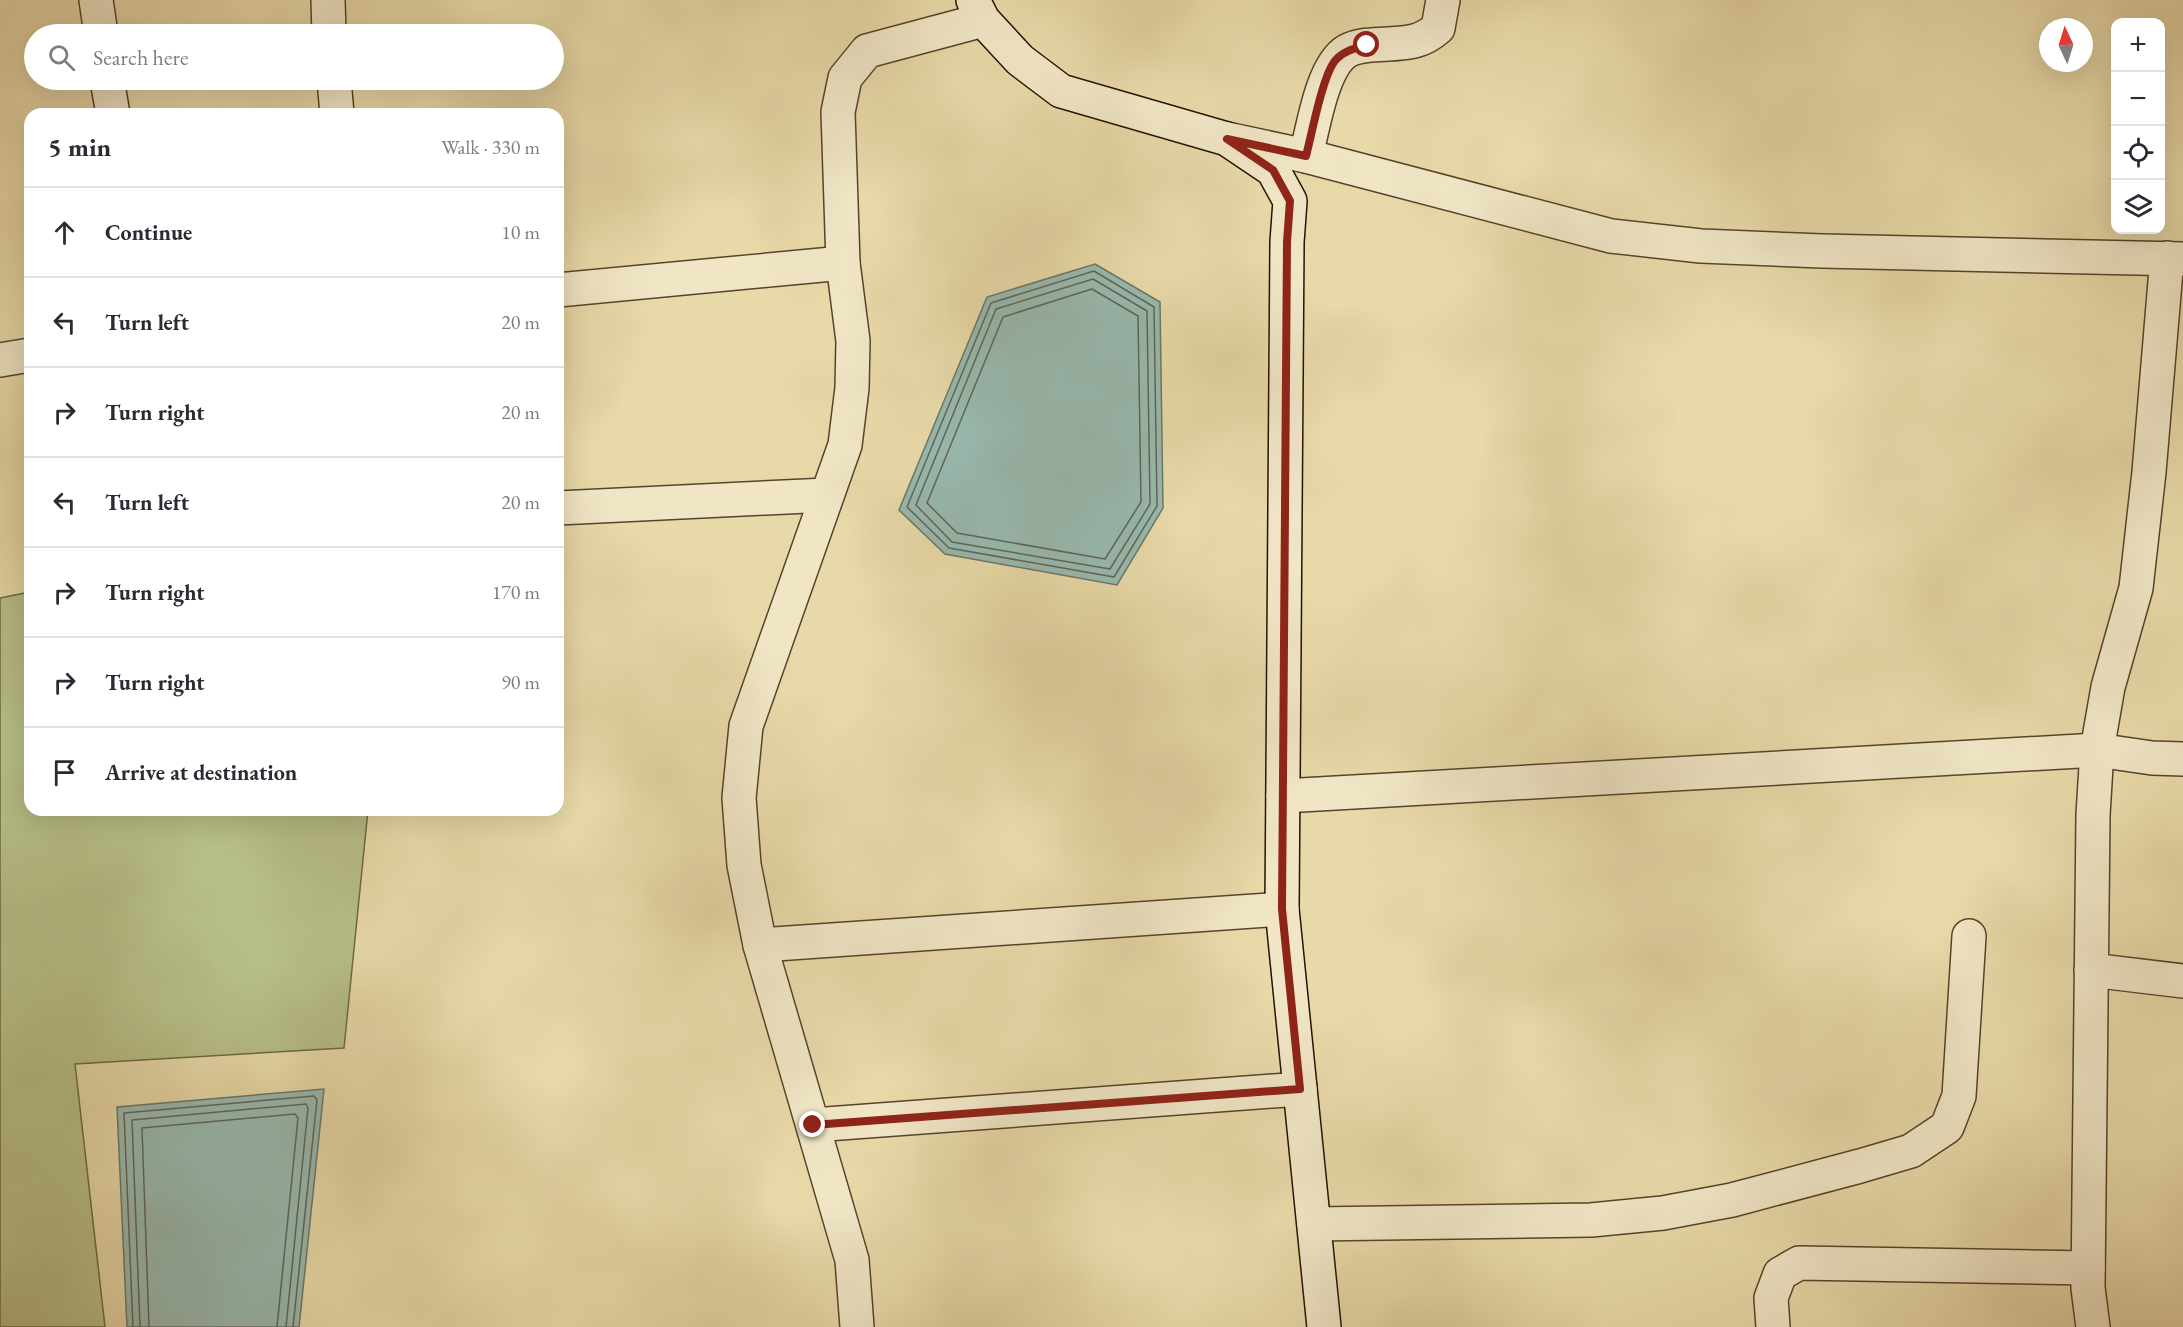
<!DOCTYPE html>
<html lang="en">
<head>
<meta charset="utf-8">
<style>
  :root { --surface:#fff; --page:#f7f7f7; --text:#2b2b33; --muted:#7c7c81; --line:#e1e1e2 }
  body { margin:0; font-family:"EB Garamond",serif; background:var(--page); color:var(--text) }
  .controls { position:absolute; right:18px; top:18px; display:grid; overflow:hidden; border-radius:12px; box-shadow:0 6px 24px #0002 }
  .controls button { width:54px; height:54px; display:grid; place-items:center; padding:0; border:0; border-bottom:2px solid var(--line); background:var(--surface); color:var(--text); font:30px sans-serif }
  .compass { position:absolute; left:2039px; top:18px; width:54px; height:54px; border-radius:50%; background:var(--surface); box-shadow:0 6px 24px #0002; rotate:356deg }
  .stop { position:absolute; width:18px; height:18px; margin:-14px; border:4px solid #8f2418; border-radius:50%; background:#fff }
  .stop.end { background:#8f2418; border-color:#fff; box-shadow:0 2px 6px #0008 }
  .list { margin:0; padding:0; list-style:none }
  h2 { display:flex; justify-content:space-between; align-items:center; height:78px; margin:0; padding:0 24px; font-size:26px }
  h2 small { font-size:20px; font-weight:400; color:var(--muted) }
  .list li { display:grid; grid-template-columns:39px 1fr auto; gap:18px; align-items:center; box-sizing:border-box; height:90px; padding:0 24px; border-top:2px solid var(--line) }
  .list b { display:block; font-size:22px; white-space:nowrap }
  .list em { font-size:20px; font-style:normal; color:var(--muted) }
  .icon { flex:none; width:33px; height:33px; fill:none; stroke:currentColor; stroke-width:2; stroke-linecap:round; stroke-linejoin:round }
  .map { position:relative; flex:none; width:2183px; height:1327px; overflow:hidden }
  .search { position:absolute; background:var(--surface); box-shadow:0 6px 24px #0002; left:24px; top:24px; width:540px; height:66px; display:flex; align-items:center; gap:15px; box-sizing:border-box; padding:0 21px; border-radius:33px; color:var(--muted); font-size:22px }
  .panel { position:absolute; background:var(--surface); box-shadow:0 6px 24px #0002; left:24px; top:108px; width:540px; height:708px; border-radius:18px }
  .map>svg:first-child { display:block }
  .green { fill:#b7bf87; stroke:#6e6944; stroke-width:1.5 }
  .water { fill:#98b9af; stroke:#6a7769; stroke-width:1.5 }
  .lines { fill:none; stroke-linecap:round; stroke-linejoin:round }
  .shore { stroke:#5e6658; stroke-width:1.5 }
  .street-casing { stroke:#56442a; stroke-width:36 }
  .secondary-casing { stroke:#251300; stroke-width:36 }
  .street { stroke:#f0e6c6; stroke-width:33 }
  .secondary { stroke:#f0e6c6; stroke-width:33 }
  .route { stroke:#8f2418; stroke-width:8 }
</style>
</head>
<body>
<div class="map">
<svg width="2183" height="1327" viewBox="0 0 2183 1327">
  <rect width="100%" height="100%" fill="#e8d9a8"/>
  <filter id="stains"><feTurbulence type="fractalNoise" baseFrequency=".00333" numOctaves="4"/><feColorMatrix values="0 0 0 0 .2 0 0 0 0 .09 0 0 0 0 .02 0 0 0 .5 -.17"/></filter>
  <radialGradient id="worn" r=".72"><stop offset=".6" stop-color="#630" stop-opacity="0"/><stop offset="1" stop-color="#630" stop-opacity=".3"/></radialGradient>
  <polygon class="green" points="30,592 30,810 368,810 344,1048 75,1064 105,1327 0,1327 0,598"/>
  <g class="water">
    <polygon points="1095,264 1160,302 1163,508 1117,585 945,554 899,510 987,297"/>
    <polygon points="324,1089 299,1327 127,1327 117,1107"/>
  </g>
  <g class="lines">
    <g class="shore">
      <polygon points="1094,271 1154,307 1157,506 1114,577 949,548 907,507 991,303"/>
      <polygon points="1093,279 1147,311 1150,504 1110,569 952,542 916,505 996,309"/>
      <polygon points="1092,289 1138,316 1141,502 1105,559 957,533 927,503 1003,317"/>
      <polyline points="133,1327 124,1113 314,1096 317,1100 293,1327"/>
      <polyline points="140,1327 132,1120 306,1104 308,1108 286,1327"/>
      <polyline points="149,1327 142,1128 295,1114 298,1118 277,1327"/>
    </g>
    <defs>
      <g id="street">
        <polyline points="96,0 101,34"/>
        <polyline points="328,0 329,34"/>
        <polyline points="107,80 113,114"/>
        <polyline points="334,80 337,114"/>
        <polyline points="1227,139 1306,156 1611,236 1701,246 1822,251 2183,259"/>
        <path d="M1306,156C1313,128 1322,66 1347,51C1359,44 1374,45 1388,44C1409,43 1422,42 1438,28L1443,0"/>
        <polyline points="558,290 843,263"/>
        <polyline points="0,360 30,355"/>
        <polyline points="558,508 827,495"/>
        <polyline points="1283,796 2097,750 2152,758 2183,759"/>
        <polyline points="760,945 1282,909"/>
        <polyline points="2091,970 2183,981"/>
        <polyline points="813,1125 1300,1089"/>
        <polyline points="1314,1224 1591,1220 1663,1213 1732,1200 1860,1166 1911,1151 1947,1127 1959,1096 1969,936"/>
        <polyline points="857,1327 852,1260 760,945 744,865 739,798 746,726 845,445 852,388 853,341 843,263 838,112 845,78 867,51 983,20"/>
        <polyline points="1773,1327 1771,1298 1780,1274 1799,1263 2088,1268"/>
        <polyline points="2093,1327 2088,1288 2093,815 2097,750 2108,687 2136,588 2149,472 2167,258"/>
      </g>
      <polyline id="secondary" points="973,0 983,20 1020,60 1061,91 1227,139 1273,170 1290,201 1287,242 1282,909 1324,1327"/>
    </defs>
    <use href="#street" class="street-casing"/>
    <use href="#secondary" class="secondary-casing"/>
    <use href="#street" class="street"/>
    <use href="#secondary" class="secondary"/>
  </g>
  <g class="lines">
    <path class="route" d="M813,1125L1300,1089L1282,909L1287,242L1290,201L1273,170L1227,139L1306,156C1312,133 1322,79 1334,62C1342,51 1356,48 1367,45"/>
  </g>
  <rect width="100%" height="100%" filter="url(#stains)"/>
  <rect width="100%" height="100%" fill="url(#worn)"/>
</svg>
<div class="controls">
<button>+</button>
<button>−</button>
<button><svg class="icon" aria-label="locate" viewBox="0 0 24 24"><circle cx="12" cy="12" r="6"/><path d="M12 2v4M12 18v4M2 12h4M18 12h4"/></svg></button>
<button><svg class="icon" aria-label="layers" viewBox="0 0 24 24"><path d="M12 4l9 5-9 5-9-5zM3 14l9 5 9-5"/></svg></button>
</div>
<svg class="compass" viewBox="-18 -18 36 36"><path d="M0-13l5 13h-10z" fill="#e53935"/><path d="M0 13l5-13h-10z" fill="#7c7c81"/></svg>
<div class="stop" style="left:1367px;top:45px"></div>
<div class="stop end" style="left:813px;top:1125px"></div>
<div class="search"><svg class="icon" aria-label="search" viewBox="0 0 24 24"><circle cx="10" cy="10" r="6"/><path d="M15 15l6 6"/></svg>Search here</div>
<section class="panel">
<h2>5 min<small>Walk · 330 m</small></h2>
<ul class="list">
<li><svg class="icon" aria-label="ahead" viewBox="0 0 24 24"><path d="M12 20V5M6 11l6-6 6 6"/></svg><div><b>Continue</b></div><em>10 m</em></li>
<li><svg class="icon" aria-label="left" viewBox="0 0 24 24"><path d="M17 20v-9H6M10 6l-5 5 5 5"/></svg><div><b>Turn left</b></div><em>20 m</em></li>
<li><svg class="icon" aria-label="right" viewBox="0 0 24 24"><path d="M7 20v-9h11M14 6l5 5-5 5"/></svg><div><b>Turn right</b></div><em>20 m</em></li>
<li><svg class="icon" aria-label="left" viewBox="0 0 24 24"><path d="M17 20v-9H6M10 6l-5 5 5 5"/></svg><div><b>Turn left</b></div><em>20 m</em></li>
<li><svg class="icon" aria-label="right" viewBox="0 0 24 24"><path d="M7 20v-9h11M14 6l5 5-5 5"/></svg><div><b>Turn right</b></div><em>170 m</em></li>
<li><svg class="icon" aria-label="right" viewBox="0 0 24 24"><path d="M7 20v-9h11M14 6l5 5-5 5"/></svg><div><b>Turn right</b></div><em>90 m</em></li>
<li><svg class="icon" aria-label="arrive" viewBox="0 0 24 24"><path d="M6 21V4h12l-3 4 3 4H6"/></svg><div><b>Arrive at destination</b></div></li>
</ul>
</section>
</div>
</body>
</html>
